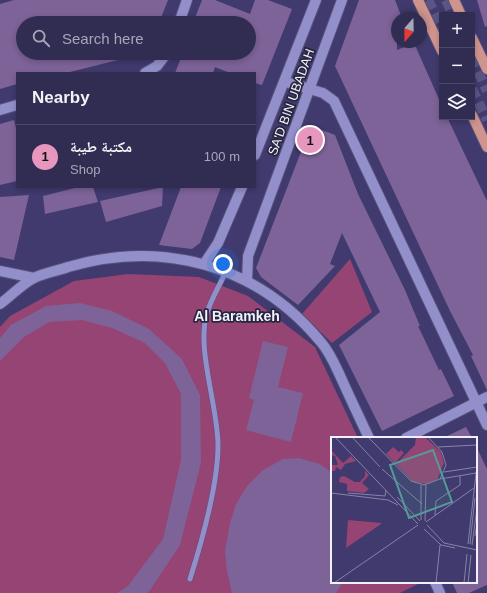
<!DOCTYPE html>
<html lang="en">
<head>
<meta charset="utf-8">
<style>
  :root { --surface:#302c52; --page:#383459; --text:#f1f3f6; --muted:#a8a7b8; --line:#4b4869; --accent:#e797bd }
  body { margin:0; font-family:Arial,"Noto Naskh Arabic",sans-serif; background:var(--page); color:var(--text) }
  .controls { position:absolute; right:12px; top:12px; display:grid; overflow:hidden; border-radius:0px; box-shadow:0 2px 6px #0003 }
  .controls button { width:36px; height:36px; display:grid; place-items:center; padding:0; border:0; border-bottom:1px solid var(--line); background:var(--surface); color:var(--text); font:20px sans-serif }
  .compass { position:absolute; left:391px; top:12px; width:36px; height:36px; border-radius:50%; background:var(--surface); box-shadow:0 2px 6px #0003; rotate:200deg }
  .you { position:absolute; left:223px; top:264px; width:14px; height:14px; margin:-10px; border:3px solid #fff; border-radius:50%; background:#1a73e8; box-shadow:0 0 0 6px #1a73e833 }
  .badge { display:grid; place-items:center; width:26px; height:26px; border-radius:50%; background:var(--accent); color:#111; font-size:13px; font-weight:700 }
  .pin { position:absolute; translate:-50% -50%; border:2px solid #fff; box-shadow:0 1px 4px #0006 }
  .list { margin:0; padding:0; list-style:none }
  h2 { display:flex; justify-content:space-between; align-items:center; height:52px; margin:0; padding:0 16px; font-size:17px }
  h2 small { font-size:13px; font-weight:400; color:var(--muted) }
  .list li { display:grid; grid-template-columns:26px 1fr auto; gap:12px; align-items:center; box-sizing:border-box; height:64px; padding:0 16px; border-top:1px solid var(--line) }
  .list b { display:block; font-size:15px; white-space:nowrap }
  .list p { margin:0; font-size:13px; white-space:nowrap; color:var(--muted) }
  .list em { font-size:13px; font-style:normal; color:var(--muted) }
  .icon { flex:none; width:22px; height:22px; fill:none; stroke:currentColor; stroke-width:2; stroke-linecap:round; stroke-linejoin:round }
  .map { position:relative; flex:none; width:487px; height:593px; overflow:hidden }
  .search { position:absolute; background:var(--surface); box-shadow:0 2px 6px #0003; left:16px; top:16px; width:240px; height:44px; display:flex; align-items:center; gap:10px; box-sizing:border-box; padding:0 14px; border-radius:22px; color:var(--muted); font-size:15px }
  .panel { position:absolute; background:var(--surface); box-shadow:0 2px 6px #0003; left:16px; top:72px; width:240px; height:116px; border-radius:0px }
  .map>svg:first-child { display:block }
  .green { fill:#954473 }
  .building { fill:#7d6398 }
  .lines { fill:none; stroke-linecap:round; stroke-linejoin:round }
  .primary-tunnel { stroke:#5b5584; stroke-width:10; stroke-dasharray:10 5; stroke-linecap:butt }
  .lane-casing { stroke:#57527b; stroke-width:6 }
  .street-casing { stroke:#57527b; stroke-width:12 }
  .secondary-casing { stroke:#57527b; stroke-width:12 }
  .primary-casing { stroke:#57527b; stroke-width:12 }
  .lane { stroke:#928fca; stroke-width:5 }
  .street { stroke:#928fca; stroke-width:10 }
  .secondary { stroke:#928fca; stroke-width:10 }
  .primary { stroke:#d0948e; stroke-width:10 }
  .labels { text-anchor:middle; dominant-baseline:central; stroke-width:3.5; stroke-linejoin:round; paint-order:stroke }
  .street-label { font-size:13px; fill:#f1f1fe; stroke:#28263e }
  .neighbourhood-label { font-size:14px; font-weight:bold; fill:#f1f1fe; stroke:#28263e }
  .inset-road { fill:none; stroke:#8783a8; stroke-width:1 }
  .view { fill:#539b99; fill-opacity:0.15; stroke:#539b99; stroke-width:2 }
  .inset-edge { fill:none; stroke:#f1f1fe; stroke-width:2 }
</style>
</head>
<body>
<div class="map">
<svg width="487" height="593" viewBox="0 0 487 593">
  <rect width="100%" height="100%" fill="#403a6e"/>
  <g class="green">
    <polygon points="350,259 372,312 332,343 302,314"/>
    <polygon points="128,274 199,277 248,296 315,347 358,438 332,438 332,582 422,582 400,593 0,593 0,327 10,316 74,281"/>
  </g>
  <g class="building">
    <polygon points="14,0 168,0 159,23 23,23 23,53 137,53 138,55 66,73 17,73 17,84 0,89 0,4"/>
    <polygon points="202,0 215,0 250,14 255,0 268,0 292,9 262,85 255,83 255,73 230,73 215,67 213,73 175,73 183,53 249,53 249,23 193,23"/>
    <polygon points="359,0 395,0 402,18 397,18 397,50 414,43 442,106 442,117 447,117 487,201 487,390 471,356 473,355 450,311 335,66"/>
    <polygon points="477,0 487,0 487,26 485,27"/>
    <polygon points="14,120 17,132 17,181 0,185 0,124"/>
    <polygon points="311,126 335,135 358,194 405,290 420,326 418,326 439,370 441,369 454,396 382,431 339,345 380,312 342,233 330,264 335,266 298,305 261,277 256,268"/>
    <polygon points="79,187 93,187 98,202 45,214 43,196"/>
    <polygon points="163,187 162,206 106,222 100,201"/>
    <polygon points="181,187 221,187 200,243 192,249 159,245"/>
    <polygon points="29,195 14,260 0,257 0,197"/>
    <polygon points="80,303 112,311 149,329 182,359 200,395 201,463 180,545 148,593 117,593 128,586 163,539 181,460 181,394 165,363 145,343 112,328 82,320 49,322 24,337 0,361 0,338 11,325 46,306"/>
    <polygon points="263,341 288,347 278,387 303,393 291,442 246,430 254,400 249,398"/>
    <polygon points="466,427 472,438 443,438"/>
    <polygon points="476,446 487,469 487,585 469,593 457,593 452,582 476,582"/>
    <polygon points="299,458 320,464 332,473 332,582 343,582 336,593 232,593 227,571 225,551 230,523 236,504 247,486 263,470 283,459"/>
  </g>
  <g class="lines">
    <g class="primary-tunnel">
      <polyline points="428,0 442,28"/>
      <polyline points="446,0 453,15"/>
      <polyline points="472,58 487,91"/>
      <polyline points="472,89 487,120"/>
    </g>
    <defs>
      <path id="lane" d="M190,579C202,541 218,485 218,445C218,407 196,348 207,313C211,299 220,285 226,271"/>
      <polyline id="street" points="406,438 487,397"/>
      <g id="secondary">
        <polyline points="179,23 187,0"/>
        <polyline points="145,73 157,66 167,53"/>
        <polyline points="286,82 323,93 334,101 487,425"/>
        <polyline points="0,110 17,105"/>
        <polyline points="255,155 316,0"/>
        <polyline points="204,264 218,243 242,187"/>
        <polyline points="0,271 34,278"/>
        <polyline points="247,281 248,256 342,0"/>
        <path d="M0,304C11,296 22,284 34,278C44,273 57,271 68,267C162,239 257,265 320,341C330,352 336,367 342,380C351,400 360,419 369,438"/>
        <polyline points="435,582 440,593"/>
      </g>
      <g id="primary">
        <polyline points="418,0 442,51"/>
        <polyline points="454,0 461,15"/>
        <polyline points="472,38 487,69"/>
        <polyline points="472,115 487,147"/>
      </g>
    </defs>
    <use href="#lane" class="lane-casing"/>
    <use href="#street" class="street-casing"/>
    <use href="#secondary" class="secondary-casing"/>
    <use href="#primary" class="primary-casing"/>
    <use href="#lane" class="lane"/>
    <use href="#street" class="street"/>
    <use href="#secondary" class="secondary"/>
    <use href="#primary" class="primary"/>
  </g>
  <g class="labels">
    <g class="street-label">
      <text transform="translate(291 102) rotate(-70)">SA'D BIN UBADAH</text>
    </g>
    <g class="neighbourhood-label">
      <text x="237" y="316">Al Baramkeh</text>
    </g>
  </g>
  <g transform="translate(331 437)">
    <rect width="146" height="146" fill="#403a6e"/>
    <path d="M85,0H94L110,15L113,26L106,43L95,47L82,45L65,27L84,8ZM62,10L68,15L70,13L73,16L64,26L55,17ZM0,13L12,26L20,19L25,24L14,27L10,33L5,30L4,34H0V28H7L4,19L0,18ZM34,34L38,38L31,46L38,52L33,56L16,54V47L8,45L9,40L13,39L24,45H29L34,39ZM17,83L50,86V87L15,111Z" fill="#954473"/>
    <path class="inset-road" d="M4,0L87,87M21,0L49,30M37,0L80,44L93,48L109,42L115,28L111,15L97,0M107,10L146,8M51,32L91,67M113,35L146,30M109,42L145,36M0,56L57,63L67,68M17,56L54,59L55,53M66,60L89,84M104,78L105,64L129,48V39M90,83V48M94,84L95,48M95,85L143,51M96,88L113,106L146,113M93,92L110,108L124,111M144,99L146,86M137,107L146,28M139,107L144,61M141,108L146,71M3,146L87,88M105,146L109,108M133,146L136,117M137,146L140,118"/>
    <path class="view" d="M102,13L121,65L78,81L59,28Z"/>
    <rect width="146" height="146" class="inset-edge"/>
  </g>
</svg>
<div class="controls">
<button>+</button>
<button>−</button>
<button><svg class="icon" aria-label="layers" viewBox="0 0 24 24"><path d="M12 4l9 5-9 5-9-5zM3 14l9 5 9-5"/></svg></button>
</div>
<svg class="compass" viewBox="-18 -18 36 36"><path d="M0-13l5 13h-10z" fill="#e53935"/><path d="M0 13l5-13h-10z" fill="#a8a7b8"/></svg>
<div class="you"></div>
<div class="pin badge" style="left:310px;top:140px">1</div>
<div class="search"><svg class="icon" aria-label="search" viewBox="0 0 24 24"><circle cx="10" cy="10" r="6"/><path d="M15 15l6 6"/></svg>Search here</div>
<section class="panel">
<h2>Nearby<small></small></h2>
<ul class="list">
<li><span class="badge">1</span><div><b>مكتبة طيبة</b><p>Shop</p></div><em>100 m</em></li>
</ul>
</section>
</div>
</body>
</html>
